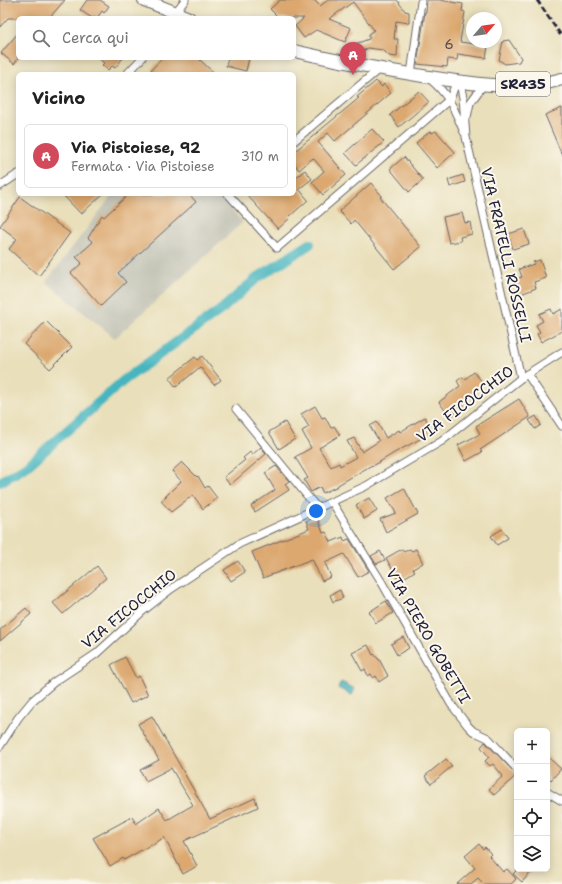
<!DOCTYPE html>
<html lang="it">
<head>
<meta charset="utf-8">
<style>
  :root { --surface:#fff; --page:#f6f6f6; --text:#222; --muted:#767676; --line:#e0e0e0; --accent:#d1495b }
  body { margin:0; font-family:"Shantell Sans",sans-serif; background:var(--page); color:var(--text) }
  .controls { position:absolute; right:12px; bottom:12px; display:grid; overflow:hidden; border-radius:6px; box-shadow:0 2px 10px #0003 }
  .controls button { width:36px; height:36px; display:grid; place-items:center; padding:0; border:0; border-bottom:1px solid var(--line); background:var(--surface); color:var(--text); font:20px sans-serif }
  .compass { position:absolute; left:466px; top:12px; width:36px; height:36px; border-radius:50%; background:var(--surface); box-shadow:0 2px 10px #0003; rotate:61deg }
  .you { position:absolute; left:316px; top:511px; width:14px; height:14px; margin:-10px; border:3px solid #fff; border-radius:50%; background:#1a73e8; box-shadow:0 0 0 6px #1a73e833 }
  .badge { display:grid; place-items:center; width:26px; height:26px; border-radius:50%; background:var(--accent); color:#fff; font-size:13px; font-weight:700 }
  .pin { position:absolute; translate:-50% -33px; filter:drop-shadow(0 1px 2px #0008) }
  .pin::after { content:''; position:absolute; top:21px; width:14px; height:12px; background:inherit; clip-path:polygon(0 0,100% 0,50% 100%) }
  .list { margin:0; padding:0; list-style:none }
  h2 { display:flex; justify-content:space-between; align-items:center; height:52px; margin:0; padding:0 16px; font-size:17px }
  h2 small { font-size:13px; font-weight:400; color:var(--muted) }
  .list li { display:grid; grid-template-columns:26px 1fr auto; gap:12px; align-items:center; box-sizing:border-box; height:64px; margin:0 8px 8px; padding:0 8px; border:1px solid var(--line); border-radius:6px }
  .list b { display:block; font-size:15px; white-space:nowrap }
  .list p { margin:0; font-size:13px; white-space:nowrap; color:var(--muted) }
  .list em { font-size:13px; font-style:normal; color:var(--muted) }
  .icon { flex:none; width:22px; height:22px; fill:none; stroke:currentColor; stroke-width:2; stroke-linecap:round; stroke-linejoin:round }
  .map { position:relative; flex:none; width:562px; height:884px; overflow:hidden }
  .search { position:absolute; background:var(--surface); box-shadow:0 2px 10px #0003; left:16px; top:16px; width:280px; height:44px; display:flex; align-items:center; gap:10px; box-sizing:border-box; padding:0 14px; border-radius:6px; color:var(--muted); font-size:15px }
  .panel { position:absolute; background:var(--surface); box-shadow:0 2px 10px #0003; left:16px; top:72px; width:280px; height:124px; border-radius:6px }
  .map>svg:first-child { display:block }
  .industrial { fill:#c5c5b8 }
  .water { fill:#46b5bf; stroke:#346c7d }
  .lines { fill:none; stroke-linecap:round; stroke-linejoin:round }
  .canal { stroke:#46b5bf; stroke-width:10 }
  .building { fill:#dca870 }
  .minor-casing { stroke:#686467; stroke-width:9 }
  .primary-casing { stroke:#686467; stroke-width:14 }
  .minor { stroke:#fff; stroke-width:7 }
  .primary { stroke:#fff; stroke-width:12 }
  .rail { stroke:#22223b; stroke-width:3; stroke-dasharray:6 3; stroke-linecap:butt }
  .labels { text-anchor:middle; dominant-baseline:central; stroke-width:4; stroke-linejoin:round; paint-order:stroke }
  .number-label { font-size:13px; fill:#504448 }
  .shield { fill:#fbf7ec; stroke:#636270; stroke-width:1 }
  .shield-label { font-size:14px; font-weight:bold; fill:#22223b }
  .street-label { font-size:15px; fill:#22223b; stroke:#fbf7ec }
</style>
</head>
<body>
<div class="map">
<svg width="562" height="884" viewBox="0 0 562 884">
  <rect width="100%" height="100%" fill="#fbf7ec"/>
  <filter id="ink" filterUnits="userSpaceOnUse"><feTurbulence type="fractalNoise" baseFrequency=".025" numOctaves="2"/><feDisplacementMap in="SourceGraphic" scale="8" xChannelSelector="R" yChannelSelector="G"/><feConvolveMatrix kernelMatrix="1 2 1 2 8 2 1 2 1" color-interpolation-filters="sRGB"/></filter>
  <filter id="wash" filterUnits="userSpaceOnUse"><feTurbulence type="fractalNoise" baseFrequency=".012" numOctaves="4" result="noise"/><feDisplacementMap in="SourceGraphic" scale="16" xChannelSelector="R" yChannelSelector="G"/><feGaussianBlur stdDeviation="0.9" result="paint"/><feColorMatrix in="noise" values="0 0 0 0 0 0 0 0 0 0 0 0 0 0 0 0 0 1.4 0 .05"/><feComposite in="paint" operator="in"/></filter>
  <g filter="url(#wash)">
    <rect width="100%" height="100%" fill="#e9dfba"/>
    <polygon class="industrial" points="113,194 216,194 243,222 115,338 46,282"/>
    <polygon class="water" points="341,682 355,689 352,695 338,688"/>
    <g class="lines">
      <polyline class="canal" points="0,482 27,466 123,381 222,309 257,278 310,244"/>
    </g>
    <g id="blocks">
      <g class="building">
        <polygon points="0,0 65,0 49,18 8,18 0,27"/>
        <polygon points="87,0 100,0 109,6 104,13 102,11 97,18 92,18 80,10"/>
        <polygon points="280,0 314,0 320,6 328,0 397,0 405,11 409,12 409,23 396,21 394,39 398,39 397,57 389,56 383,50 368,48 363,51 356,50 355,44 369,39 369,34 374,30 353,2 329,19 351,28 345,42 316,30 304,38 295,26 304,18 279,18 270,9"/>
        <polygon points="427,0 440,0 463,4 462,11 465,12 460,42 488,46 486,58 458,54 457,60 448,59 447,67 417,64 425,12 426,12"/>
        <polygon points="18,33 18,59 14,64 1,53"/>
        <polygon points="509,40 521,58 519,62 505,64 499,60 503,41"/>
        <polygon points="98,58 123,58 115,68 112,66 108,70 102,65 104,63"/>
        <polygon points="162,58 198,58 215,74 156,74 151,70"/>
        <polygon points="228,58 249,58 246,71 226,66"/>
        <polygon points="376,81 382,87 384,84 391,93 335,141 328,133 318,142 346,175 323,195 312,182 324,171 313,158 299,170 294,163 294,152 359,98 357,97"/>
        <polygon points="419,91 429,102 399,127 390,115"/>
        <polygon points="562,108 562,155 545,115"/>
        <polygon points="372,129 384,142 356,165 345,153"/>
        <polygon points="430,131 432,133 436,131 455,152 437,168 416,143"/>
        <polygon points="404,157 423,180 409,192 390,169"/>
        <polygon points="305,170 312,179 299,189 308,200 289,217 290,218 278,229 246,194 294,194 294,179"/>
        <polygon points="463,175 465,182 450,187 448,180"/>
        <polygon points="371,183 382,196 380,197 421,247 394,269 354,220 351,224 339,211"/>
        <polygon points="62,194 103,194 81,214"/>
        <polygon points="129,194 189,194 196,202 118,273 126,282 101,306 71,273 82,263 76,257 93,242 88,238 102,215 104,217"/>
        <polygon points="20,197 70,233 39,276 9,249 17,239 0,226"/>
        <polygon points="462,213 465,223 470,222 472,234 460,237 461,241 449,243 443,217"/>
        <polygon points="524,229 529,244 513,249 508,234"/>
        <polygon points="540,260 546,278 534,282 536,288 521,294 516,279 522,277 519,269 534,264 533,262"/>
        <polygon points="551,309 553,314 562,309 562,331 541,342 537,334 540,332 536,325 543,321 539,314"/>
        <polygon points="46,321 72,347 50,369 24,344"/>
        <polygon points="202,356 221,380 214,385 200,367 176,387 169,378 195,357 197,360"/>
        <polygon points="474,372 484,384 461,402 464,406 450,417 439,402 460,386 457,381 462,377 465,379"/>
        <polygon points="519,399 530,417 480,450 482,452 466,461 458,445 480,434 476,426"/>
        <polygon points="315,406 322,418 325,417 331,428 334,426 340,435 319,448 331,467 339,463 340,466 356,457 347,441 354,438 362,452 379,441 370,426 377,422 386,438 399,430 400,432 425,417 433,432 394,453 373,466 372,465 338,485 338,486 323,493 320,487 311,492 304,480 308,478 295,457 311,448 302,431 309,427 301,414"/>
        <polygon points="536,416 541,425 535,429 529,420"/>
        <polygon points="285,422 295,439 279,449 269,432"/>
        <polygon points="261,447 266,454 230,485 224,477 245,460 243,458 250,452 252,455"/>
        <polygon points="182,462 197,477 198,476 205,488 208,486 217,498 203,509 193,495 171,512 161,501 181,481 172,471"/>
        <polygon points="276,466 289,481 285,484 289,490 255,512 251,506 275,490 265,473"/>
        <polygon points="404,488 418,514 386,532 380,519 396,513 387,498"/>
        <polygon points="369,498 377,511 364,519 356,505"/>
        <polygon points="317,517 323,533 326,532 331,542 343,537 344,541 349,539 369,571 358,577 344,554 325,563 331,577 322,581 312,559 263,578 252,552 309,529 306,521"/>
        <polygon points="502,529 508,538 497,545 491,536"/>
        <polygon points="402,549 404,552 410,549 412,551 416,549 423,563 413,569 415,571 399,581 386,558"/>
        <polygon points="380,551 385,560 376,564 371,556"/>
        <polygon points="238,561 245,572 231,581 224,570"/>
        <polygon points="97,566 106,578 63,614 53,603"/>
        <polygon points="340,590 343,598 333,602 330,595"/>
        <polygon points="386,601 393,613 376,623 369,612"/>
        <polygon points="26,608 31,614 0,641 0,630"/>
        <polygon points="403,637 409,648 397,655 391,644"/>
        <polygon points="368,645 373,655 374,654 378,659 379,659 388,676 379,682 376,676 373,678 371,674 368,676 365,669 362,671 352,653"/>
        <polygon points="125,657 136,678 139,676 148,695 131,703 111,665"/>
        <polygon points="152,716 210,819 255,798 258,807 184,841 197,866 183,874 164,837 153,845 152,844 124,860 123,858 110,866 93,838 132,817 136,824 159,808 167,820 193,805 171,768 146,781 140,770 159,760 138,724"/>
        <polygon points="485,742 517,775 494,795 489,789 503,776 493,764 490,766 485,761 489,757 481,747"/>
        <polygon points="547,756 561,769 551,780 547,776"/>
        <polygon points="446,759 452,766 431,784 425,776"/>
        <polygon points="479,844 483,849 485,847 491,854 489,856 503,872 507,869 516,879 511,884 484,884 478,878 471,884 457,884 475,868 465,856"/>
        <polygon points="518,869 534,869 522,882 513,874"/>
      </g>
    </g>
  </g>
  <g filter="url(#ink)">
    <use href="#blocks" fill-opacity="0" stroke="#686467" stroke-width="1"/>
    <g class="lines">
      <defs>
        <g id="minor">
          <polyline points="175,13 185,0"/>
          <polyline points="127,74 142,58"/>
          <polyline points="411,74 421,2"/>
          <path d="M430,79C450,96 454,109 464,132"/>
          <polyline points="460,82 463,98 466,137 521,378"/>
          <polyline points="467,117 470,103 484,84"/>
          <polyline points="294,141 379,69"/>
          <polyline points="0,186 18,174"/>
          <polyline points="228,194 277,248 450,99 454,88 460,82"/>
          <polyline points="527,374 562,426"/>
          <polyline points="236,409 318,509"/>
          <polyline points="332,502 381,581 451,704 468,726 473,731 488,738 517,769"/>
          <polyline points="0,746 18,718 32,701 54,682 96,654 143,611 171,589 239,544 366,486 442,441 521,378 562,352"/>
          <polyline points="547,792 562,801"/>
        </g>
        <g id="primary">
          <polyline points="144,0 189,18"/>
          <path d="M294,51C337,61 379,69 423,76C466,83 520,92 562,79"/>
        </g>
      </defs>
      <use href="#minor" class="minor-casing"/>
      <use href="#primary" class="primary-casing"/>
      <use href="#minor" class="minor"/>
      <use href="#primary" class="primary"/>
      <polyline class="rail" points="537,0 562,37"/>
    </g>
  </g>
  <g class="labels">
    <g class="number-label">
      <text x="449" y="44">6</text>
    </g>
    <rect class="shield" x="496" y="72" width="54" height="24" rx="3"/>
    <g class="shield-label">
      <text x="523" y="84">SR435</text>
    </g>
    <g class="street-label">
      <text transform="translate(506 255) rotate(77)">VIA FRATELLI ROSSELLI</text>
      <text transform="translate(465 404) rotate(-37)">VIA FICOCCHIO</text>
      <text transform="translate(129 609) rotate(-39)">VIA FICOCCHIO</text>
      <text transform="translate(428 636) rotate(60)">VIA PIERO GOBETTI</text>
    </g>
  </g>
</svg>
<div class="controls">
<button>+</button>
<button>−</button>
<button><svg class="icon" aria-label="locate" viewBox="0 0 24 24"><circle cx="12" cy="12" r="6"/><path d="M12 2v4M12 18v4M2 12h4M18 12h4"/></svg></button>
<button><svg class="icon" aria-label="layers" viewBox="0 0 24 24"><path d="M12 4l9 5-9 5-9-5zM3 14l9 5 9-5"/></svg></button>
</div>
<svg class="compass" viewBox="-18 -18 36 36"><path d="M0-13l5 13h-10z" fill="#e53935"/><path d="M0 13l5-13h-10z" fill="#767676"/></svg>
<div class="you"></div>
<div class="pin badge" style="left:353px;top:75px">A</div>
<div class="search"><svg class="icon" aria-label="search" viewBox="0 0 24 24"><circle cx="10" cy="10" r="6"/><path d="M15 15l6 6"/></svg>Cerca qui</div>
<section class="panel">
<h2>Vicino<small></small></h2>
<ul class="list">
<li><span class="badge">A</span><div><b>Via Pistoiese, 92</b><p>Fermata · Via Pistoiese</p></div><em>310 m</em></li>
</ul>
</section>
</div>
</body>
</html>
